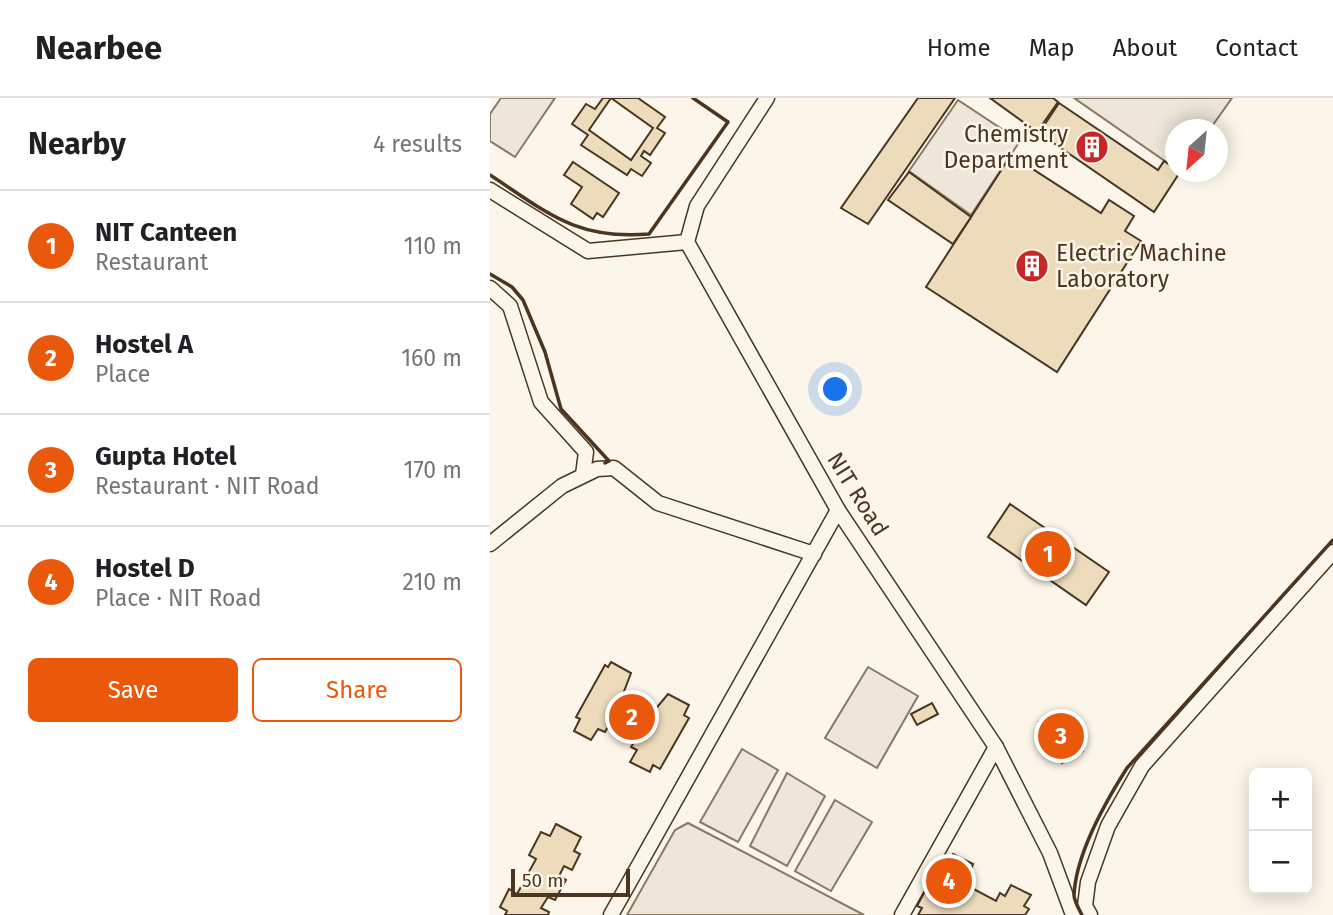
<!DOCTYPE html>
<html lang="en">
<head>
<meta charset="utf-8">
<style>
  :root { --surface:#fff; --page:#f2f2f2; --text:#202124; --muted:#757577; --line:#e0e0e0; --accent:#ea580c }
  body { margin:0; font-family:"Fira Sans",sans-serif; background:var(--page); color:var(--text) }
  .controls { position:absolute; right:21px; bottom:21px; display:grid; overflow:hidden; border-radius:10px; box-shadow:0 4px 18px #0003 }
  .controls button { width:63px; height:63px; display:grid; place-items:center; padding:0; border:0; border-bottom:2px solid var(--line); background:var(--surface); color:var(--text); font:35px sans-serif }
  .compass { position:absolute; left:675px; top:21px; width:63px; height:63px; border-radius:50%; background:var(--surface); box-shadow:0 4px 18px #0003; rotate:207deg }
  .scale { position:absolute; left:21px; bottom:18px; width:119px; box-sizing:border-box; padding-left:7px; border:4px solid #4a3520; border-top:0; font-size:19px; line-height:24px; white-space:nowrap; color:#4a3520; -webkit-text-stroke:5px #fbf6e9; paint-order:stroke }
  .you { position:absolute; left:346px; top:292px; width:24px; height:24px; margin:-18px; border:5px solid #fff; border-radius:50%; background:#1a73e8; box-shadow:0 0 0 10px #1a73e833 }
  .badge { display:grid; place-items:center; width:46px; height:46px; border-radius:50%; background:var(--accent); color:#fff; font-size:23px; font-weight:700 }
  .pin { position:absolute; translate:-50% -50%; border:4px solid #fff; box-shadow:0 2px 7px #0006 }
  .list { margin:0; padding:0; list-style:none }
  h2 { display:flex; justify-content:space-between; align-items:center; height:91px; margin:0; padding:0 28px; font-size:30px }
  h2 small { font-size:23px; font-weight:400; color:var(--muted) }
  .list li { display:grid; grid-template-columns:46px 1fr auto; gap:21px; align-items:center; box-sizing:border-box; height:112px; padding:0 28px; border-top:2px solid var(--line) }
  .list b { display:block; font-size:26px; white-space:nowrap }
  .list p { margin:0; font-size:23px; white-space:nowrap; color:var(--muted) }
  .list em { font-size:23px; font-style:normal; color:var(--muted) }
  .actions { display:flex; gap:14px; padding:21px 28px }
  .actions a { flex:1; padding:16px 0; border:2px solid var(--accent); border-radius:10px; text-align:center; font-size:24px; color:var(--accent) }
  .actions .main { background:var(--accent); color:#fff }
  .map { position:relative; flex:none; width:843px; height:817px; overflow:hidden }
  header { display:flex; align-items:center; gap:42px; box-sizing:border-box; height:98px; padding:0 35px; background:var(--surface); border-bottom:2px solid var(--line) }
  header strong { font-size:33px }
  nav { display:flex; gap:38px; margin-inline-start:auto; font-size:24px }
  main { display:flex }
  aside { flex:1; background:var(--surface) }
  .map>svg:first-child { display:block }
  .green { fill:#ede6d9; stroke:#887966; stroke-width:2 }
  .building { fill:#ecdcbc; stroke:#4a3520; stroke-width:2; fill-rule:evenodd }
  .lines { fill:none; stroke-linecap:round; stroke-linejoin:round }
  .minor-casing { stroke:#4a3520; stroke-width:17 }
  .minor { stroke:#fbf6e9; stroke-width:14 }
  .wall { stroke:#4a3520; stroke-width:3.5 }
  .labels { text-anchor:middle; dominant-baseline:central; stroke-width:5; stroke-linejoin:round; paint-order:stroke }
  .poi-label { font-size:23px; fill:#4a3520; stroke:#fbf6e9; text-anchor:end }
  .street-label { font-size:23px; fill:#4a3520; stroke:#fbf6e9 }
</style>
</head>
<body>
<header>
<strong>Nearbee</strong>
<nav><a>Home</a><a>Map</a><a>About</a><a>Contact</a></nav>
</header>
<main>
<aside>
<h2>Nearby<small>4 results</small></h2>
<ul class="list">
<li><span class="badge">1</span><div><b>NIT Canteen</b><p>Restaurant</p></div><em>110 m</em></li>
<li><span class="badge">2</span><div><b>Hostel A</b><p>Place</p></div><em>160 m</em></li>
<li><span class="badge">3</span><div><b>Gupta Hotel</b><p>Restaurant · NIT Road</p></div><em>170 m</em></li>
<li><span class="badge">4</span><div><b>Hostel D</b><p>Place · NIT Road</p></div><em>210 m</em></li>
</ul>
<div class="actions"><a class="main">Save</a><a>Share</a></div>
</aside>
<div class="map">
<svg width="843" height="817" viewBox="0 0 843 817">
  <rect width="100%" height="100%" fill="#fbf6e9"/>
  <g class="green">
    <polygon points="11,0 65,0 25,59 0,43 0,16"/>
    <polygon points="584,0 742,0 720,31 685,32 685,70"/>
    <polygon points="468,2 530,43 481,117 419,73"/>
    <polygon points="378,569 428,598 387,670 335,640"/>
    <polygon points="252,651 288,672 248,744 210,724"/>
    <polygon points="297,675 335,698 297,768 260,748"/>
    <polygon points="345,702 382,724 341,793 305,773"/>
    <polygon points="198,725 374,817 137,817 185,732"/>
  </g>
  <g class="building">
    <path d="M113,0H148L175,19L167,30L175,35L160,57L154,53L151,58L161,65L152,78L141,71L137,77L91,47L98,37L82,26L96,6L105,11ZM121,0L163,30L141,62L99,32Z"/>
    <polygon points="428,0 465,0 378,126 351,110"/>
    <polygon points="500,0 563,0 568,4 547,34"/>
    <polygon points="569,5 668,72 674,63 690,74 664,114 549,35"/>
    <polygon points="521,57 611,115 619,102 644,118 635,133 651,143 567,274 436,189"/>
    <polygon points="83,64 129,95 113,119 107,115 103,121 81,106 92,89 74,77"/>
    <polygon points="419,74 481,119 463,146 398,102"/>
    <polygon points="520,406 619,474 596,507 498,439"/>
    <polygon points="121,564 141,575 133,596 164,613 178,596 199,607 194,617 199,620 170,671 163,667 160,674 140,664 147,652 141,649 146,641 119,627 115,634 108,631 101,642 84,633 90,621 86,619 115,567 118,569"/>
    <polygon points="442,605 448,616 427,627 421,616"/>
    <polygon points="571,612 593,653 572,665 549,624"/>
    <polygon points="66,726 91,739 84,753 90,756 82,772 74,768 69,778 76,782 65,802 58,799 51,810 59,814 58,817 15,817 17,813 10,809 19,791 27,796 46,761 39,757 51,734 60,738"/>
    <polygon points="463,756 483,766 476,787 506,803 510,795 515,798 521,787 541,797 534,808 539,811 535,817 428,817 432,810 427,808 451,763 457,766"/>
  </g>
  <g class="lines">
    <defs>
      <g id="minor">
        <polyline points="277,0 207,108 197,144 348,412 506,649 560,755 583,817"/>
        <polyline points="0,92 98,153 197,144"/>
        <polyline points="0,190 20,208 51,304 96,354 93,377"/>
        <polyline points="0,446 72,388 107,371 124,370 168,405 324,456"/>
        <polyline points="121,817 348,412"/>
        <polyline points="412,817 506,649"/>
        <polyline points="600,817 595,808 598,784 618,728 652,668 843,454"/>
      </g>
    </defs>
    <use href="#minor" class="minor-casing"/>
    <use href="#minor" class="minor"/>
    <g class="wall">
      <path d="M0,77C58,115 86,142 159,136L238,24L203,0"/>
      <polyline points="0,176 22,189 33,202 55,254 71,311 119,363 115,365"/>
      <path d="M592,817C589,811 584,803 584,797C586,756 616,703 637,670L843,442"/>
    </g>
  </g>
  <defs>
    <symbol id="building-disc" viewBox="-11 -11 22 22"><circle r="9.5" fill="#c62828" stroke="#fbf6e9"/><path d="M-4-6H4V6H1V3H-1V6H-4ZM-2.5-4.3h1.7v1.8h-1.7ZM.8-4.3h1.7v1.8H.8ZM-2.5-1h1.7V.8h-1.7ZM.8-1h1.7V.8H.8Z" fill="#fff"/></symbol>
  </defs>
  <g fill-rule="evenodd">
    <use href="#building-disc" x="583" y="30" width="38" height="38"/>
    <use href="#building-disc" x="523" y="149" width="38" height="38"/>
  </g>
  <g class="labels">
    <g class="poi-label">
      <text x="578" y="36">Chemistry<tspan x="578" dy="26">Department</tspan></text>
      <text x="566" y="155" text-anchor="start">Electric Machine<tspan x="566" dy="26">Laboratory</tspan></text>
    </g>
    <g class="street-label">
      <text transform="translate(368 396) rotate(58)">NIT Road</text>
    </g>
  </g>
</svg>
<div class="controls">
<button>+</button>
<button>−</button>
</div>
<svg class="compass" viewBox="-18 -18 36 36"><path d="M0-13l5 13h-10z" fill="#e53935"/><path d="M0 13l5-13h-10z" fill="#757577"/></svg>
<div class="scale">50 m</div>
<div class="you"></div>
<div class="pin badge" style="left:558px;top:456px">1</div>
<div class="pin badge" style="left:142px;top:619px">2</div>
<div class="pin badge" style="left:571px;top:638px">3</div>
<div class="pin badge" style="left:459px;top:783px">4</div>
</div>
</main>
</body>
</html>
